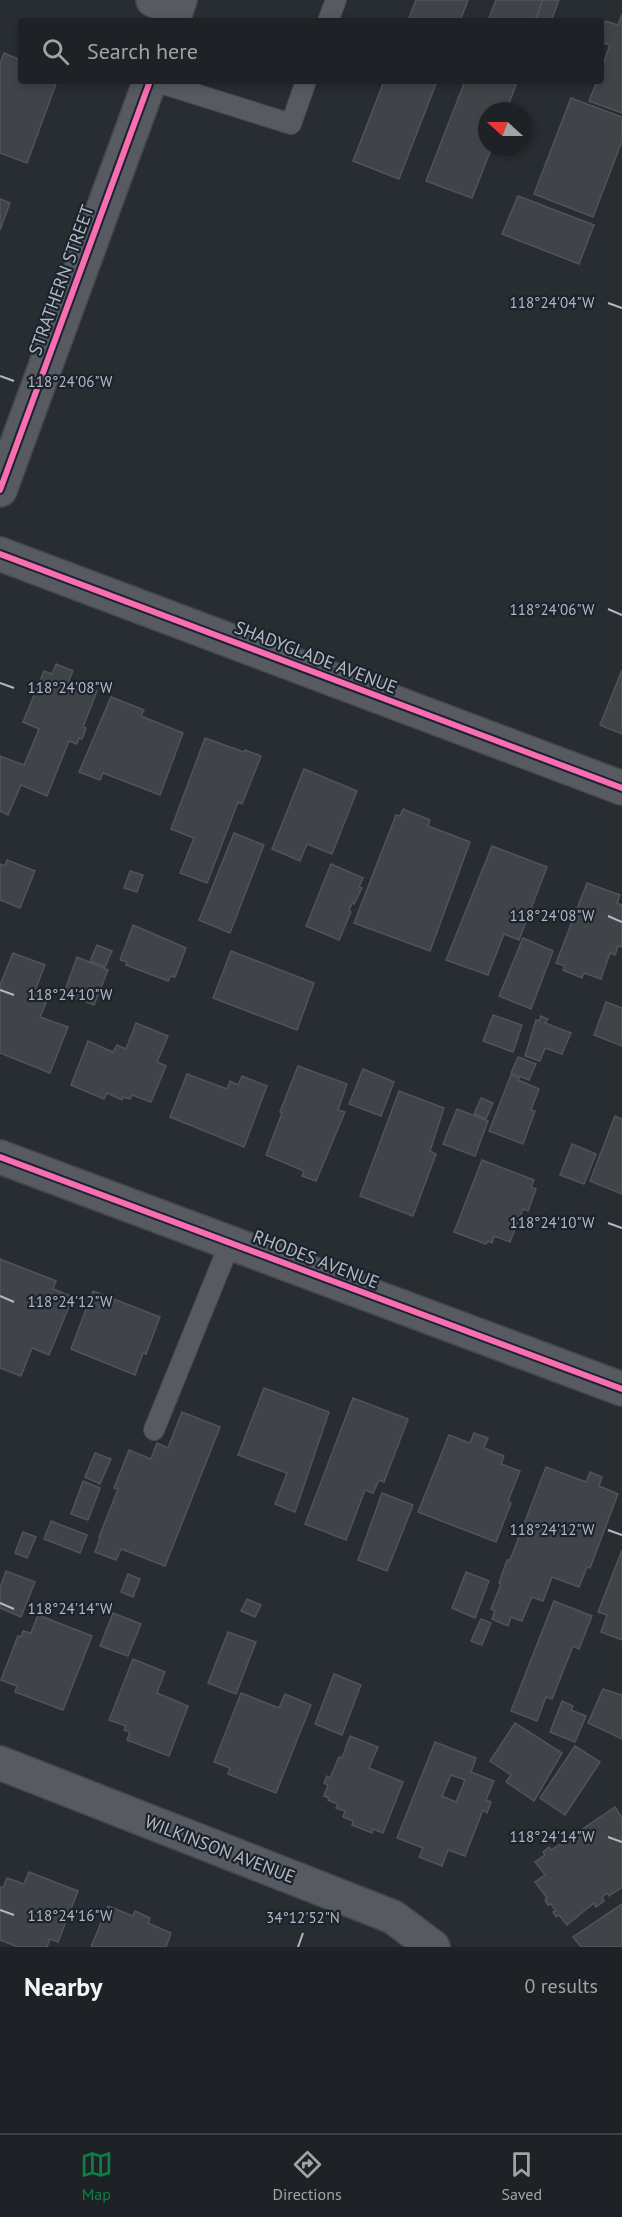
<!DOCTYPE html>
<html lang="en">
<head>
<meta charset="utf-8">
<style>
  :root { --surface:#1e2226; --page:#2b2f32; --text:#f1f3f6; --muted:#a1a4a7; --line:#3c3f43; --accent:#0b8043 }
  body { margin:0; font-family:"PT Sans",sans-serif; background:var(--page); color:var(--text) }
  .compass { position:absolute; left:478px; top:102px; width:54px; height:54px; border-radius:50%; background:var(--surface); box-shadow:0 3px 9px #0003; rotate:291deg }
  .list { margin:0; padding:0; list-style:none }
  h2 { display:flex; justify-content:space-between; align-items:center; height:78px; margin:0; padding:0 24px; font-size:26px }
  h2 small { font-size:20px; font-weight:400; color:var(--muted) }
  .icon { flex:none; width:33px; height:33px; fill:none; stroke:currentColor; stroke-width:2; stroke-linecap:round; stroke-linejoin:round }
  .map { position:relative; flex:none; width:622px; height:1947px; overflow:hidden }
  .search { position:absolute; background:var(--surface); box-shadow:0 3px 9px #0003; left:18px; right:18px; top:18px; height:66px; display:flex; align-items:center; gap:15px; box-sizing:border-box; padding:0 21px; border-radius:6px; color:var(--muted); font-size:22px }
  .sheet { height:186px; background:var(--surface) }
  nav { display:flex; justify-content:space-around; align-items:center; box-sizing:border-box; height:84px; border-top:2px solid var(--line); background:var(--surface); font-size:16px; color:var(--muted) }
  nav a { display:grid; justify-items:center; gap:3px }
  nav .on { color:var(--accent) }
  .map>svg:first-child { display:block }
  .building { fill:#404449; stroke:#4f545a; stroke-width:1.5; fill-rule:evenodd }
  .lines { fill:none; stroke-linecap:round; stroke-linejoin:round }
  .service-casing { stroke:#44484c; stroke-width:22 }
  .minor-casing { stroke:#44484c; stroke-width:36 }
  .tertiary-casing { stroke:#44484c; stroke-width:36 }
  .service { stroke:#575b61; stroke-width:20 }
  .minor { stroke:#575b61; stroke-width:33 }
  .tertiary { stroke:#575b61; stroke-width:33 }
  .cycleway-casing { stroke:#1c232c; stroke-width:10 }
  .cycleway { stroke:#f96db3; stroke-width:6 }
  .ticks { fill:none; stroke:#b2b9c3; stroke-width:2 }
  .labels { text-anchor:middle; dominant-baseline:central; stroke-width:4.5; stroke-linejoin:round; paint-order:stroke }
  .street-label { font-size:18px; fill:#b2b9c3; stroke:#1c232c }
  .ticks-label { font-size:15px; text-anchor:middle; fill:#b2b9c3; stroke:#1c232c; stroke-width:4.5; stroke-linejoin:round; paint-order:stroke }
</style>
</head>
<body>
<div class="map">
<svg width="622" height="1947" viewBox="0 0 622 1947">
  <rect width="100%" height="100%" fill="#282d32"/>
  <g class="building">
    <polygon points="416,0 468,0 460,21 408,21"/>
    <polygon points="496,0 543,0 535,21 488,21"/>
    <polygon points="543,0 559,0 551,21 535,21"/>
    <polygon points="622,14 622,113 589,101 597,81 601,81 601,70 610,45 601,42 601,27 606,21 618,25"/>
    <polygon points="4,53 21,60 21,81 57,81 27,163 0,153 0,64"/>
    <polygon points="384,81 437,81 399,179 353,161"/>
    <polygon points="465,81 517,82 506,111 487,111 487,147 492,147 472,198 426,181"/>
    <polygon points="571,98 622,117 622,141 593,217 534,194"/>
    <polygon points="518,196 594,225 579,264 502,234"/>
    <polygon points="0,199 10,203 0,230"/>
    <polygon points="56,664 73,671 69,680 97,691 83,727 86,728 82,739 79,738 77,744 69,741 47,796 21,785 8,815 0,811 0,756 24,765 39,729 23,722 44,671 52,674"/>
    <polygon points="622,670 622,734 600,725"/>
    <polygon points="111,697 144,710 141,716 183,733 160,795 103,773 100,780 79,772"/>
    <polygon points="205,738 244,752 245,750 261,756 242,804 238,802 207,883 180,873 194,838 171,829"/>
    <polygon points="304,769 357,791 332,854 307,844 300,861 272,849"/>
    <polygon points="403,809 430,820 428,826 470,842 430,951 354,923 396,815 400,816"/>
    <polygon points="234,833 264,845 230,933 199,920"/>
    <polygon points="492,846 547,867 519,940 504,934 488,975 446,960"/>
    <polygon points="7,860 35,871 20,908 0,900 0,864 5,866"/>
    <polygon points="331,864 363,878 359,887 362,888 354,904 352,903 349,911 351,912 339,940 306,926"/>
    <polygon points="130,871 143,875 137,892 124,888"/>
    <polygon points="587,883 620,895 617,903 622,905 622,947 618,946 615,955 610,953 601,979 584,973 582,978 563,970 565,966 556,963"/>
    <polygon points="133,925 186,948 175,977 171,976 168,981 126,965 127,962 120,960"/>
    <polygon points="523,938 553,951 531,1009 499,996"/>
    <polygon points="97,945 112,951 105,967 90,961"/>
    <polygon points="231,951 314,983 297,1030 213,998"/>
    <polygon points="13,953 45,965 34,993 48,998 40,1017 68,1027 50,1073 0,1053 0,985"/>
    <polygon points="77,957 108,970 94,1005 64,993"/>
    <polygon points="606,1002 622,1008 622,1046 594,1035"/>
    <polygon points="493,1015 522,1025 513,1052 483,1041"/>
    <polygon points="541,1016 548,1019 545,1023 571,1033 562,1054 545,1048 540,1061 525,1056 536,1020 539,1021"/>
    <polygon points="136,1023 168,1036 157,1062 166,1066 151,1102 132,1095 130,1099 123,1097 122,1100 107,1093 104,1099 71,1085 88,1041 113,1052 117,1045 126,1049"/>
    <polygon points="518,1057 536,1064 529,1080 511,1073"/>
    <polygon points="298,1066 347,1084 338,1110 345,1112 316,1181 302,1176 304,1171 266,1155 282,1113 280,1112"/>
    <polygon points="363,1069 394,1082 381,1116 349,1104"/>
    <polygon points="187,1074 227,1089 230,1081 238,1085 242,1076 267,1086 244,1147 170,1117"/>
    <polygon points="511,1075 519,1078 518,1080 539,1089 531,1110 535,1111 523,1144 489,1131"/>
    <polygon points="399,1091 444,1108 430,1151 436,1154 413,1216 360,1196"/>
    <polygon points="481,1098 493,1103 486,1119 474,1114"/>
    <polygon points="457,1109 488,1121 475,1156 443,1144"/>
    <polygon points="615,1116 622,1119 622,1194 590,1181"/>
    <polygon points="572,1144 596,1154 584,1184 560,1175"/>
    <polygon points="482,1160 534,1180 531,1187 536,1189 528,1211 523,1209 510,1242 494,1236 492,1243 488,1241 486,1244 454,1232"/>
    <polygon points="0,1259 56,1281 53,1289 73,1297 49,1355 32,1348 21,1376 0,1368"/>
    <polygon points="93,1291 160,1317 146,1354 143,1353 135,1375 71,1349"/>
    <polygon points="264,1388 329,1412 295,1512 275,1504 287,1473 238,1455"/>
    <polygon points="353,1398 408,1419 384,1482 379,1480 373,1493 365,1490 346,1540 305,1524"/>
    <polygon points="182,1412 220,1427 165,1566 121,1549 116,1560 95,1552 100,1538 99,1537 118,1489 114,1488 129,1450 151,1459 157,1443 168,1448"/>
    <polygon points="474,1433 488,1438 484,1448 504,1456 501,1464 520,1471 508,1501 511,1503 496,1542 418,1512 449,1435 470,1443"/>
    <polygon points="95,1453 111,1459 100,1484 85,1477"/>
    <polygon points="546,1467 586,1482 590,1472 602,1477 599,1486 618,1494 590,1568 587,1567 579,1587 552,1577 543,1601 532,1597 522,1621 511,1617 508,1626 492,1619 495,1611 491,1609 501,1584 499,1583 507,1560 510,1560"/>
    <polygon points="83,1481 100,1488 88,1520 71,1514"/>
    <polygon points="382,1493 413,1505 387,1571 358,1560"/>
    <polygon points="51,1521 87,1535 80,1553 44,1539"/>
    <polygon points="23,1532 36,1537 27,1558 15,1553"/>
    <polygon points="622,1550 622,1640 601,1632 607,1615 598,1612"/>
    <polygon points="6,1571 35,1582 21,1617 0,1608 0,1588"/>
    <polygon points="466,1572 489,1581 475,1618 452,1608"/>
    <polygon points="128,1574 140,1579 133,1597 121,1592"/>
    <polygon points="247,1599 261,1605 255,1617 241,1611"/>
    <polygon points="554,1601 592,1616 579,1649 573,1646 552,1699 546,1697 537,1721 511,1711"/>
    <polygon points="113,1613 141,1624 128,1656 100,1646"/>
    <polygon points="38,1615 92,1636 63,1710 15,1692 17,1686 1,1680 18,1636 21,1637 23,1631 31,1633"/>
    <polygon points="481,1619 491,1623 482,1645 471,1641"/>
    <polygon points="228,1632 256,1642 236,1694 208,1683"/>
    <polygon points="133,1659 165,1672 157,1693 188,1706 169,1756 127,1740 130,1732 124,1730 126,1726 109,1720"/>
    <polygon points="334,1674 361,1685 342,1735 315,1724"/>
    <polygon points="603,1689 622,1695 622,1739 588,1723"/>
    <polygon points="241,1693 279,1708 285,1694 311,1705 276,1793 228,1774 230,1768 214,1762"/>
    <polygon points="562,1701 573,1706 571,1710 586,1716 575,1742 550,1732"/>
    <polygon points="515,1723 562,1753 534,1801 506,1782 511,1775 490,1761"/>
    <polygon points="350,1736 378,1747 369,1768 403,1782 383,1833 373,1829 372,1833 352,1825 353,1821 343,1817 345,1811 336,1808 338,1804 328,1800 329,1798 324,1796 328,1785 324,1783 327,1776 330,1778 339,1757 342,1758"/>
    <path d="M435,1742L476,1758L471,1772L494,1781L486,1800L491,1802L487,1813L483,1810L465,1856L448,1850L442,1866L419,1857L423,1848L397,1838ZM451,1775L465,1780L456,1802L442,1796Z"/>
    <polygon points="575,1746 600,1762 565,1815 540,1798"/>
    <polygon points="615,1807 622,1818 622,1887 609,1896 607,1893 602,1897 604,1901 596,1907 594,1903 567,1925 559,1915 556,1917 553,1912 556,1911 551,1904 548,1905 545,1900 547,1898 535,1882 545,1875 535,1862 545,1855 543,1852 549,1847 551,1850"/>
    <polygon points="29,1872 78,1891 58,1942 50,1939 47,1947 18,1947 0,1940 0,1887 3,1888 7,1878 24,1884"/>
    <polygon points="622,1904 622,1947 581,1947 573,1937"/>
    <polygon points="108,1906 133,1916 135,1911 150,1918 148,1923 171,1933 166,1947 91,1947"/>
  </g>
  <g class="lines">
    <defs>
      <g id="service">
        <polyline points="328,21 336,0"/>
        <polyline points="154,81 291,124 306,81"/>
        <polyline points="154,1430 230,1243"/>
      </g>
      <g id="minor">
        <polyline points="153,0 177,9"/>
        <polyline points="0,554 622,788"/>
        <polyline points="0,1157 622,1389"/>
        <polyline points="0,1763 393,1917 433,1947"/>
      </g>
      <g id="tertiary">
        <polyline points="172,21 180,0"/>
        <polyline points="0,490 150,81"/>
      </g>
    </defs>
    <use href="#service" class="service-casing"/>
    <use href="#minor" class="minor-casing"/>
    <use href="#tertiary" class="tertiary-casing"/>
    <use href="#service" class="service"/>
    <use href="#minor" class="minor"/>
    <use href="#tertiary" class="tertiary"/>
    <defs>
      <g id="cycleway">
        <polyline points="0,490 150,81"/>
        <polyline points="0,554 622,788"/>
        <polyline points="0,1157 622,1389"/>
      </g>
    </defs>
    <use href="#cycleway" class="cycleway-casing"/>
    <use href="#cycleway" class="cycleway"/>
  </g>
  <path class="ticks" d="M608,303L622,308M0,376L14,381M608,609L622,615M0,683L14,688M608,916L622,922M0,990L14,995M608,1223L622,1228M0,1296L14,1302M608,1530L622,1535M0,1603L14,1609M608,1837L622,1842M0,1910L14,1915M298,1947L303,1933"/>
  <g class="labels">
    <g class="street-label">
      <text transform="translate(61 280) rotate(-70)">STRATHERN STREET</text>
      <text transform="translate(316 657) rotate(21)">SHADYGLADE AVENUE</text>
      <text transform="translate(316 1259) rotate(21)">RHODES AVENUE</text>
      <text transform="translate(220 1849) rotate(21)">WILKINSON AVENUE</text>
    </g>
  </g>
  <g class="ticks-label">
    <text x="552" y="308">118°24'04"W</text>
    <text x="70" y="387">118°24'06"W</text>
    <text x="552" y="615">118°24'06"W</text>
    <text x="70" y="693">118°24'08"W</text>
    <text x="552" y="921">118°24'08"W</text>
    <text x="70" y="1000">118°24'10"W</text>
    <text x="552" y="1228">118°24'10"W</text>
    <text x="70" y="1307">118°24'12"W</text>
    <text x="552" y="1535">118°24'12"W</text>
    <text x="70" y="1614">118°24'14"W</text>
    <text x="552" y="1842">118°24'14"W</text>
    <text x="70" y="1921">118°24'16"W</text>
    <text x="303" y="1923">34°12'52"N</text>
  </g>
</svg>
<svg class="compass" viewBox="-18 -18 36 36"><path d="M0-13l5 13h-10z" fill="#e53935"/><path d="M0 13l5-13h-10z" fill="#a1a4a7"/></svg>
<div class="search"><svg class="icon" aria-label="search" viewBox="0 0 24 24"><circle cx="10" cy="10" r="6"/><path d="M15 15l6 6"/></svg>Search here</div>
</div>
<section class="sheet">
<h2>Nearby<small>0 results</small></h2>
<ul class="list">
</ul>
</section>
<nav>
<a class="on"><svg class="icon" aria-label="map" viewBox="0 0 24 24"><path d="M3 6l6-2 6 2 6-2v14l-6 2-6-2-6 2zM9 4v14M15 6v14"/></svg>Map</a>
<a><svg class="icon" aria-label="directions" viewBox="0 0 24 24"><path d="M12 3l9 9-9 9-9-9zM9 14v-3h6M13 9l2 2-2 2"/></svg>Directions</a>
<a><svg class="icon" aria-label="saved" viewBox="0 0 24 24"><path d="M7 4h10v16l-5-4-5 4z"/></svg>Saved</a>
</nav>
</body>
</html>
